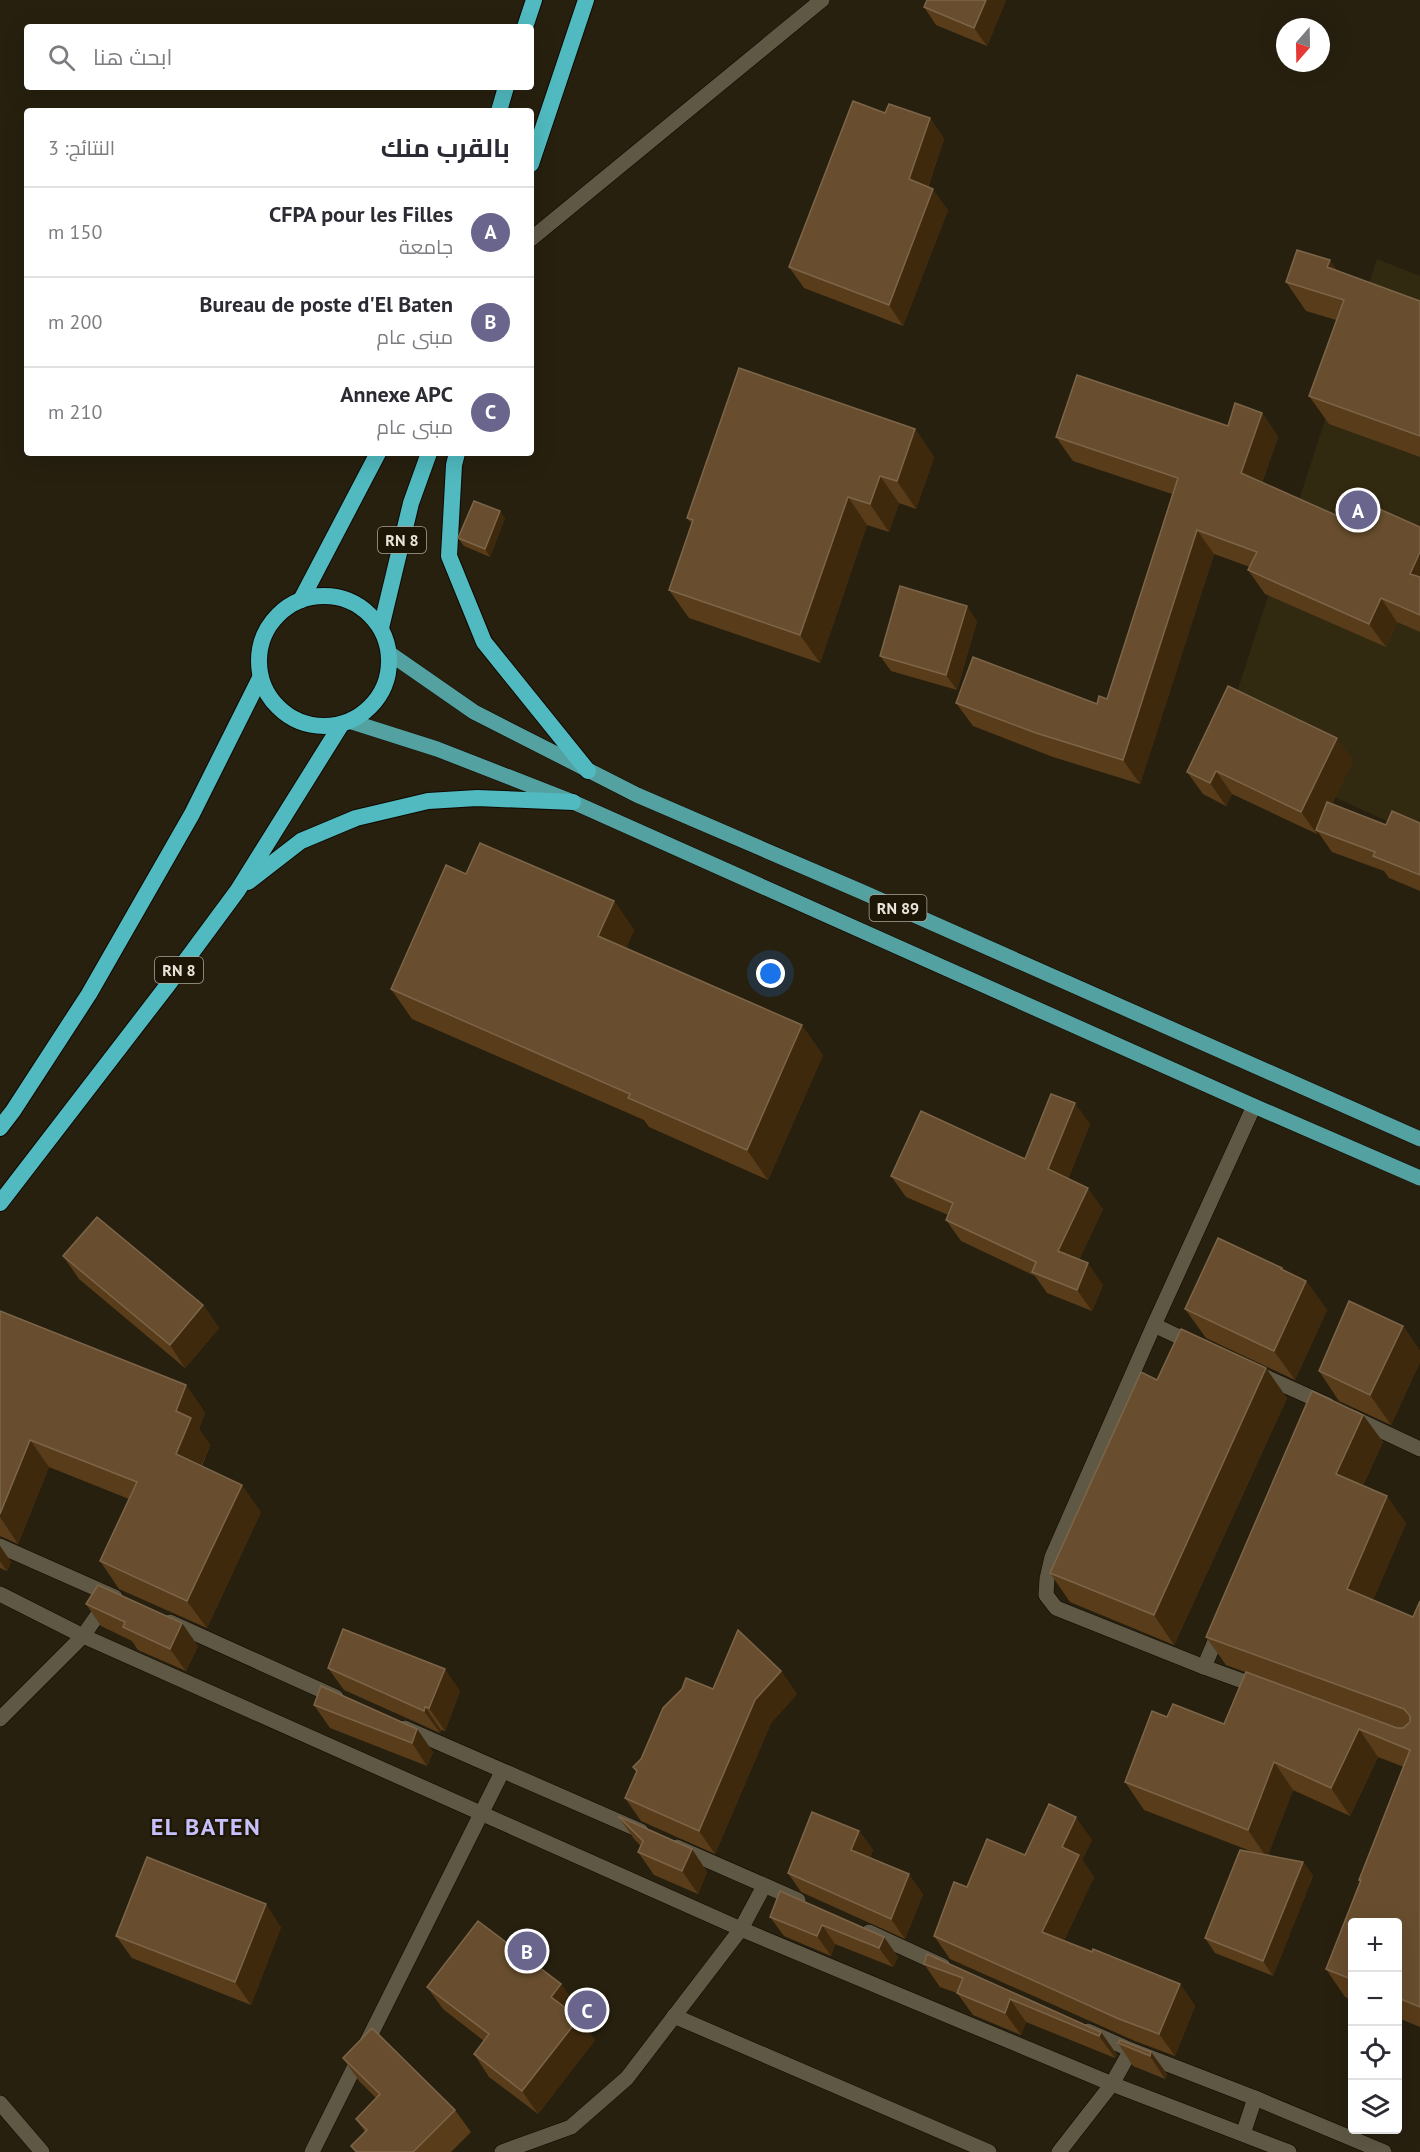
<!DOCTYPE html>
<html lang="ar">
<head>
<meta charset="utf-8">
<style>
  :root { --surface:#fff; --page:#f7f7f7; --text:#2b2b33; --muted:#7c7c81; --line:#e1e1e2; --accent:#69658c }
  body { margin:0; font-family:"PT Sans",Cairo,sans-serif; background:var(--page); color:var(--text); direction:rtl }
  .controls { position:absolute; right:18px; bottom:18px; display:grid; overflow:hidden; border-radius:6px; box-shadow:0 6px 24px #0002 }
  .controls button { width:54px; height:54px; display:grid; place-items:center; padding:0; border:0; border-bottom:2px solid var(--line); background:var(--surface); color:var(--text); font:30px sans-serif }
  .compass { position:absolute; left:1276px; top:18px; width:54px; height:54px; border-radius:50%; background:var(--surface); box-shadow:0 6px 24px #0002; rotate:200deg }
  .you { position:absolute; left:771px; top:974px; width:21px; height:21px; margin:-15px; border:4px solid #fff; border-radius:50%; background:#1a73e8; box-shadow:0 0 0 9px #1a73e833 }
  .badge { display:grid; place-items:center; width:39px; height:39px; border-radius:50%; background:var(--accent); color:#fff; font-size:20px; font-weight:700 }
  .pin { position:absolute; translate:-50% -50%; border:3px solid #fff; box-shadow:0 2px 6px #0006 }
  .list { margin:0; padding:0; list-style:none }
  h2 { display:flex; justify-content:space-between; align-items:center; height:78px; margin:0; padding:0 24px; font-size:26px }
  h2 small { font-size:20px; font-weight:400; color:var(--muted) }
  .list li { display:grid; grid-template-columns:39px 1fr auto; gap:18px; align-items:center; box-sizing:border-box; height:90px; padding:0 24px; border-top:2px solid var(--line) }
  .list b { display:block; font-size:22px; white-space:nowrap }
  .list p { margin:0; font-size:20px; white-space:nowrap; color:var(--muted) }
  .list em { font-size:20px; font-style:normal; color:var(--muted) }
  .icon { flex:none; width:33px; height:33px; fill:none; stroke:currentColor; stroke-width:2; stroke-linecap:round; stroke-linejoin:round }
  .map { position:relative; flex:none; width:1420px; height:2152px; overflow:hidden; direction:ltr }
  .search { position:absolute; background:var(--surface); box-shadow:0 6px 24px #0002; left:24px; top:24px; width:510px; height:66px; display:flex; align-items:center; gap:15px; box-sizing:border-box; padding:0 21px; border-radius:6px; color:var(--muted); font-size:22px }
  .panel { position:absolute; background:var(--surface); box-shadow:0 6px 24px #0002; left:24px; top:108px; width:510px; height:348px; border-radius:6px; direction:rtl }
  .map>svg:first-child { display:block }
  .built { fill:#322911 }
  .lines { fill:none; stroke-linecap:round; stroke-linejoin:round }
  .service-casing { stroke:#0f0900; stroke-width:16 }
  .minor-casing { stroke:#0f0900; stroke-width:16 }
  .tertiary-casing { stroke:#0f0900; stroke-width:16 }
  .primary-casing { stroke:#0f0900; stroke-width:16 }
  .trunk-casing { stroke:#0f0900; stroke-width:18 }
  .service { stroke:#5f5845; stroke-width:15 }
  .minor { stroke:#5f5845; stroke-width:15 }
  .tertiary { stroke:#5f5845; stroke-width:15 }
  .primary { stroke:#54a1a1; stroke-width:15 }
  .trunk { stroke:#50bac0; stroke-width:16 }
  .wall { fill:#593c19 }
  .shaded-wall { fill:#3e290d }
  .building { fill:#684e2e; stroke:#7c6549; stroke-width:1.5 }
  .labels { text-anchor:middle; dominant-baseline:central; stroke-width:4.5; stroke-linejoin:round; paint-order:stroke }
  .shield { fill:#1d1606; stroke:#aba69a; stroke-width:1.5 }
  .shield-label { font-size:16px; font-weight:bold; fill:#e8e4d9 }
  .district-label { font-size:24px; font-weight:bold; letter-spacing:1.5px; fill:#c7c1fb; stroke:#1d1606 }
</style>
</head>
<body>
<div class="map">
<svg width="1420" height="2152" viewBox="0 0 1420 2152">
  <rect width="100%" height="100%" fill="#27200f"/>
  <polygon class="built" points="1377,259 1420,276 1420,836 1220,745"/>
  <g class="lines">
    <defs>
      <polyline id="service" points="531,239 822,0"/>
      <g id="minor">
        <polyline points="1154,1325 1194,1344"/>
        <polyline points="1257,1373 1328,1405"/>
        <polyline points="1352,1417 1420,1449"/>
        <polyline points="1221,1627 1204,1667 1262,1688"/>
        <polyline points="1204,1667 1056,1608 1046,1595 1047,1579 1052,1557 1154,1325 1254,1106"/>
        <polyline points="0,1719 83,1636 106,1603"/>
        <polyline points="674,2016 989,2152"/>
        <polyline points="0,2103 42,2152"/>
        <polyline points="312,2152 502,1772"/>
        <polyline points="502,2152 571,2127 627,2078 741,1929 764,1886"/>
        <polyline points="1059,2152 1112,2084 1131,2050"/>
      </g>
      <g id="tertiary">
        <polyline points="0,1546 115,1597"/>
        <polyline points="0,1594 83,1636 741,1929 1112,2084 1289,2152"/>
        <polyline points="170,1622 336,1697"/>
        <polyline points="405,1728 641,1831"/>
        <polyline points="677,1847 798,1900"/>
        <polyline points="869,1932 943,1966"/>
        <polyline points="1088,2031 1131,2050 1255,2098 1384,2152"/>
        <polyline points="1243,2134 1255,2098"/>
      </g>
      <g id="primary">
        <polyline points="389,653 474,712 637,795 860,891 1420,1139"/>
        <polyline points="349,721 437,749 573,802 1254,1106 1420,1178"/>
      </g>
      <g id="trunk">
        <polyline points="525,27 534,0"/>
        <polyline points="499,111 506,87"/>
        <polyline points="531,164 586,0"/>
        <polyline points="457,453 454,465 449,556 484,642 588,771"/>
        <circle cx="324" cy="661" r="65"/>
        <polyline points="301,600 378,453"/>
        <polyline points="381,628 411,503 429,453"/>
        <polyline points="248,882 301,841 356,818 428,801 477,798 573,802"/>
        <polyline points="0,1128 13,1111 89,994 192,814 260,678"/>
        <polyline points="0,1203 167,986 238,890 341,725"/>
      </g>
    </defs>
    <use href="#service" class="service-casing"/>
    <use href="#minor" class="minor-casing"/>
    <use href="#tertiary" class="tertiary-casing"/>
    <use href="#primary" class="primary-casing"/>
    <use href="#trunk" class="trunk-casing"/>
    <use href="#service" class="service"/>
    <use href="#minor" class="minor"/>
    <use href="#tertiary" class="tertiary"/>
    <use href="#primary" class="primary"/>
    <use href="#trunk" class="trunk"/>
  </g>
  <g class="wall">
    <polygon points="1006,0 987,46 936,25 924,7"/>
    <polygon points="885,113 930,118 944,139 928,187 948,210 903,326 804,288 789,267"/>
    <polygon points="1338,271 1420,301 1420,457 1329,424 1309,396 1336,320 1306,311 1286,282"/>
    <polygon points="1262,413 1278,437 1262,483 1358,525 1420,527 1420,632 1397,622 1386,647 1265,594 1248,570 1250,567 1214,554 1140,784 1053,757 973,726 956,703 1097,704 1107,699 1172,494 1073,461 1056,437 1228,426"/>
    <polygon points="915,429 934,457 916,509 899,503 889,532 867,525 820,663 689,618 669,590 692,524 687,518"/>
    <polygon points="505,518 490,557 464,546 458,538"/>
    <polygon points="977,621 957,690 891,671 880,656"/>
    <polygon points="1353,760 1332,804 1386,825 1420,823 1420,891 1389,878 1384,871 1332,852 1318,832 1317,834 1232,794 1226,806 1203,794 1187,772"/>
    <polygon points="614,901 634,930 626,948 823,1055 768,1180 649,1127 644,1120 412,1019 391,989"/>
    <polygon points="1090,1124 1068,1179 1103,1209 1079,1260 1103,1285 1092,1311 1047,1293 1035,1276 961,1241 946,1220 948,1215 906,1197 891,1176 1025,1159"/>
    <polygon points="63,1256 203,1305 219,1328 185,1368 79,1279"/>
    <polygon points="1282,1268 1284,1270 1306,1281 1327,1310 1295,1380 1206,1338 1185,1309"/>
    <polygon points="0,1311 186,1385 205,1413 199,1429 210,1445 202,1466 261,1512 207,1628 119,1589 100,1561 129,1499 49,1467 18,1544 0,1536"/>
    <polygon points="1403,1326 1420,1351 1420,1362 1391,1425 1339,1401 1319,1371"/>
    <polygon points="1287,1398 1174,1645 1070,1602 1050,1573"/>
    <polygon points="1363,1415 1383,1442 1363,1485 1406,1523 1373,1600 1413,1617 1420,1601 1420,2027 1398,2018 1398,1923 1353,1923 1353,2000 1345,1997 1326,1969 1360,1882 1359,1880 1404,1767 1378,1757 1350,1816 1293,1790 1268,1855 1303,1862 1313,1876 1273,1976 1215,1953 1205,1938 1253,1852 1144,1810 1125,1782 1167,1717 1224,1724 1398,1728 1226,1665 1206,1637"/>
    <polygon points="0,1546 11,1562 7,1571 0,1568"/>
    <polygon points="86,1604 198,1646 186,1671 138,1650 132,1641 101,1626"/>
    <polygon points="328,1668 460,1691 445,1731 441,1730 440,1733 344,1690"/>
    <polygon points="781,1671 797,1694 771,1723 715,1854 641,1821 625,1798 637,1772 633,1767 713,1689"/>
    <polygon points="314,1705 417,1729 433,1752 427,1766 330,1728"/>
    <polygon points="618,1816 692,1849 707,1872 698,1894 654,1875 638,1852 641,1846 634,1839"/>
    <polygon points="859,1831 873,1850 870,1858 923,1894 905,1939 801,1892 788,1873"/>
    <polygon points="1092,1840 1082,1860 1094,1877 1064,1940 1180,1984 1195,2006 1175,2056 1135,2041 950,1959 934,1936 967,1887 1025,1855"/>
    <polygon points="780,1891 884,1937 898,1957 893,1967 835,1944 831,1956 784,1936 770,1917"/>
    <polygon points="281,1927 251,2005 132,1958 116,1936"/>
    <polygon points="927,1954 1101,2032 1117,2055 1115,2058 1026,2022 1021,2035 973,2015 957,1993 940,1987 924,1964"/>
    <polygon points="561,1984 577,2007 572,2013 595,2040 538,2114 489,2077 474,2054 484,2041 443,2009 427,1987"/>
    <polygon points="1118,2043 1151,2052 1167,2074 1165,2079 1133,2066"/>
    <polygon points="343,2058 455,2110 471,2132 451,2152 355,2152 351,2146 365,2132 356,2119 376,2098 359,2081"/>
  </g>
  <g class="shaded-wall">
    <polygon points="986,0 1006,0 987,46 974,28"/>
    <polygon points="930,118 944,139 923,200 909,179"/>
    <polygon points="933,189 948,210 903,326 889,305"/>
    <polygon points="1330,260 1350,288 1327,267"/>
    <polygon points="1262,413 1278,437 1257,497 1241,473"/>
    <polygon points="915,429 934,457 916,509 897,481"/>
    <polygon points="880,476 899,503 889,532 870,504"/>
    <polygon points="848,497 867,525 820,663 800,635"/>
    <polygon points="500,511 505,518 490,557 485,549"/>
    <polygon points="1197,530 1214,554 1140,784 1123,760"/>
    <polygon points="1420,552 1420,587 1410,574"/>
    <polygon points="1381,598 1397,622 1386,647 1369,624"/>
    <polygon points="967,606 977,621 957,690 946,675"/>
    <polygon points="1337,738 1353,760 1319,831 1316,830 1318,832 1317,834 1301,812"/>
    <polygon points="1216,771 1232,794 1226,806 1210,783"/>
    <polygon points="614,901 634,930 619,966 598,936"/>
    <polygon points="802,1025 823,1055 768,1180 747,1150"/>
    <polygon points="1075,1103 1090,1124 1063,1191 1048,1169"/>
    <polygon points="1088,1188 1103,1209 1073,1273 1058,1251"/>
    <polygon points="1088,1263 1103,1285 1092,1311 1077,1290"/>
    <polygon points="1282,1268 1300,1294 1306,1281 1327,1310 1295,1380 1274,1351 1281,1269"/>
    <polygon points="203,1305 219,1328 185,1368 170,1345"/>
    <polygon points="1403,1326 1420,1351 1420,1362 1391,1425 1370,1395"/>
    <polygon points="1266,1368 1287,1398 1174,1645 1154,1615"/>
    <polygon points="186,1385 205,1413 199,1429 210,1445 195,1481 176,1454 176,1411"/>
    <polygon points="1363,1415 1383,1442 1355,1501 1336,1474"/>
    <polygon points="30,1440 49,1467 18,1544 0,1517 0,1514"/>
    <polygon points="242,1485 261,1512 207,1628 187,1601"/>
    <polygon points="1387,1496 1406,1523 1366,1617 1347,1589"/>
    <polygon points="0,1546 11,1562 7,1571 0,1561"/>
    <polygon points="182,1623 198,1646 186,1671 170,1649"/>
    <polygon points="445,1669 460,1691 445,1731 429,1708"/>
    <polygon points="781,1671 797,1694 771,1723 715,1854 699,1831 755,1700"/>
    <polygon points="425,1707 441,1730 440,1733 424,1711"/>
    <polygon points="417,1729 433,1752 427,1766 412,1743"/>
    <polygon points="1359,1729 1378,1757 1350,1816 1331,1788"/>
    <polygon points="1274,1762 1293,1790 1267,1858 1248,1830"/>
    <polygon points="1076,1817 1092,1840 1082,1860 1094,1877 1058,1954 1042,1932 1062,1847"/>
    <polygon points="859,1831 873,1850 865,1870 851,1850"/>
    <polygon points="692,1849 707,1872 698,1894 682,1871"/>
    <polygon points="1303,1862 1313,1876 1273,1976 1263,1961"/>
    <polygon points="909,1874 923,1894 905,1939 891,1919"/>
    <polygon points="266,1904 281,1927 251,2005 235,1982"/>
    <polygon points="822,1925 835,1944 831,1956 817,1936"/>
    <polygon points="884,1937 898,1957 893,1967 879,1948"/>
    <polygon points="561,1984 577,2007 567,2020 551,1997"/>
    <polygon points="1180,1984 1195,2006 1175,2056 1159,2034"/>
    <polygon points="1010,1999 1026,2022 1021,2035 1005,2013"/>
    <polygon points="579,2018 595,2040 538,2114 522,2091"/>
    <polygon points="1101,2032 1117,2055 1115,2058 1099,2036"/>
    <polygon points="1151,2052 1167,2074 1165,2079 1150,2056"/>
  </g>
  <g class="building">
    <polygon points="927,0 986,0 974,28 924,7"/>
    <polygon points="853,101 885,113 889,104 930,118 909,179 933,189 889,305 789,267"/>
    <polygon points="1297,250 1330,260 1327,267 1420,301 1420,436 1309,396 1344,300 1286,282"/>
    <polygon points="739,368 915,429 897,481 880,476 870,504 848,497 800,635 669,590 693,520 687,518"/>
    <polygon points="1077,375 1228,426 1235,403 1262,413 1241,473 1358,525 1368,504 1420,527 1420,552 1410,574 1420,577 1420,615 1381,598 1369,624 1248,570 1257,552 1197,530 1123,760 1036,733 956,703 973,657 1097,704 1099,696 1107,699 1178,478 1056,437"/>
    <polygon points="474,501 500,511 485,549 458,538"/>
    <polygon points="900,586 967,606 946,675 880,656"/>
    <polygon points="1228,686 1337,738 1301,812 1216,771 1210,783 1187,772"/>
    <polygon points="1327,802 1386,825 1392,811 1420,823 1420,875 1373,856 1375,852 1316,830"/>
    <polygon points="480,843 614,901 598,936 802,1025 747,1150 628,1098 630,1094 391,989 446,865 466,874"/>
    <polygon points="1051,1094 1075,1103 1048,1169 1088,1188 1058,1251 1088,1263 1077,1290 1032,1272 1036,1262 946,1220 953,1203 891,1176 921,1111 1025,1159"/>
    <polygon points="97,1217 203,1305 170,1345 63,1256"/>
    <polygon points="1218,1238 1282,1268 1281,1269 1306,1281 1274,1351 1185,1309"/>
    <polygon points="1349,1301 1403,1326 1370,1395 1319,1371"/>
    <polygon points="0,1311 186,1385 176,1411 191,1418 176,1454 242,1485 187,1601 100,1561 137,1482 30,1440 0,1514"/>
    <polygon points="1181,1329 1266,1368 1154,1615 1050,1573 1141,1372 1157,1380"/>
    <polygon points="1312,1391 1363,1415 1336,1474 1387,1496 1347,1589 1413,1617 1420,1601 1420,2007 1398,1998 1398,1923 1353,1923 1353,1980 1326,1969 1361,1880 1359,1880 1410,1750 1359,1729 1331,1788 1274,1762 1248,1830 1125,1782 1152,1711 1167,1717 1173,1704 1224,1724 1246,1672 1397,1728 1403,1728 1410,1722 1410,1716 1404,1709 1206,1637"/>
    <polygon points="98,1585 182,1623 170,1649 123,1627 125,1622 86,1604"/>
    <polygon points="343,1629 445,1669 429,1708 425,1707 424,1711 328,1668"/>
    <polygon points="738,1630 781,1671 755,1700 699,1831 625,1798 637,1771 633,1767 641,1759 663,1708 682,1689 686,1678 713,1689"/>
    <polygon points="321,1686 417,1729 412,1743 314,1705"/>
    <polygon points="1049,1804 1076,1817 1062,1847 1079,1855 1042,1932 1092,1952 1093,1949 1180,1984 1159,2034 1119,2019 934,1936 954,1882 967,1887 987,1839 1025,1855"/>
    <polygon points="812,1812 859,1831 851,1850 909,1874 891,1919 788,1873"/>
    <polygon points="618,1816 692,1849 682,1871 638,1852 643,1841"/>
    <polygon points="1240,1850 1303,1862 1263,1961 1205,1938"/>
    <polygon points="147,1857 266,1904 235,1982 116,1936"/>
    <polygon points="780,1891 884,1937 879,1948 822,1925 817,1936 770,1917"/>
    <polygon points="478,1921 561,1984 551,1997 579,2018 522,2091 474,2054 489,2034 427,1987"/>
    <polygon points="927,1954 1101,2032 1099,2036 1010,1999 1005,2013 957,1993 963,1978 924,1964"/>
    <polygon points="372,2028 455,2110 413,2152 357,2152 351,2146 367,2130 356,2119 380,2094 343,2058"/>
    <polygon points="1120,2040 1151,2052 1150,2056 1118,2043"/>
  </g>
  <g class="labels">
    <g class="shield">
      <rect x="378" y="527" width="48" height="26" rx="4.5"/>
      <rect x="869.5" y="895" width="57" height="26" rx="4.5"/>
      <rect x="155" y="957" width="48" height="26" rx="4.5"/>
    </g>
    <g class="shield-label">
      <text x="402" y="540">RN 8</text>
      <text x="898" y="908">RN 89</text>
      <text x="179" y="970">RN 8</text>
    </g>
    <g class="district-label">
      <text x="206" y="1826">EL BATEN</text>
    </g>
  </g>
</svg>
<div class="controls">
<button>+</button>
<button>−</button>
<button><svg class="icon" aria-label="locate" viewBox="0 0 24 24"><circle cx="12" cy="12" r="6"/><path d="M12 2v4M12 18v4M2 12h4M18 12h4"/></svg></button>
<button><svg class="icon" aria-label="layers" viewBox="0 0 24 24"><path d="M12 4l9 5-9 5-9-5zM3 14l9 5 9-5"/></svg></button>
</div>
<svg class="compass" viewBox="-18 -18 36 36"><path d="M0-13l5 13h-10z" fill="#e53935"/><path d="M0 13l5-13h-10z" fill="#7c7c81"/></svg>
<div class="you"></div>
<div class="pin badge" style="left:1358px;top:510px">A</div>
<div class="pin badge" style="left:527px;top:1951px">B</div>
<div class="pin badge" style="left:587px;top:2010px">C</div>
<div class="search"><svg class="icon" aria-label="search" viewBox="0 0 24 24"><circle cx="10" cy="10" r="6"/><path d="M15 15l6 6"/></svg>ابحث هنا</div>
<section class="panel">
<h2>بالقرب منك<small>النتائج: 3</small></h2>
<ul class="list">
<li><span class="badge">A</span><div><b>CFPA pour les Filles</b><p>جامعة</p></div><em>150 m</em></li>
<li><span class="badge">B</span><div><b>Bureau de poste d'El Baten</b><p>مبنى عام</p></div><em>200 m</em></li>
<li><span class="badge">C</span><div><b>Annexe APC</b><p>مبنى عام</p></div><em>210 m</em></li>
</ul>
</section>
</div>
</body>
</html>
